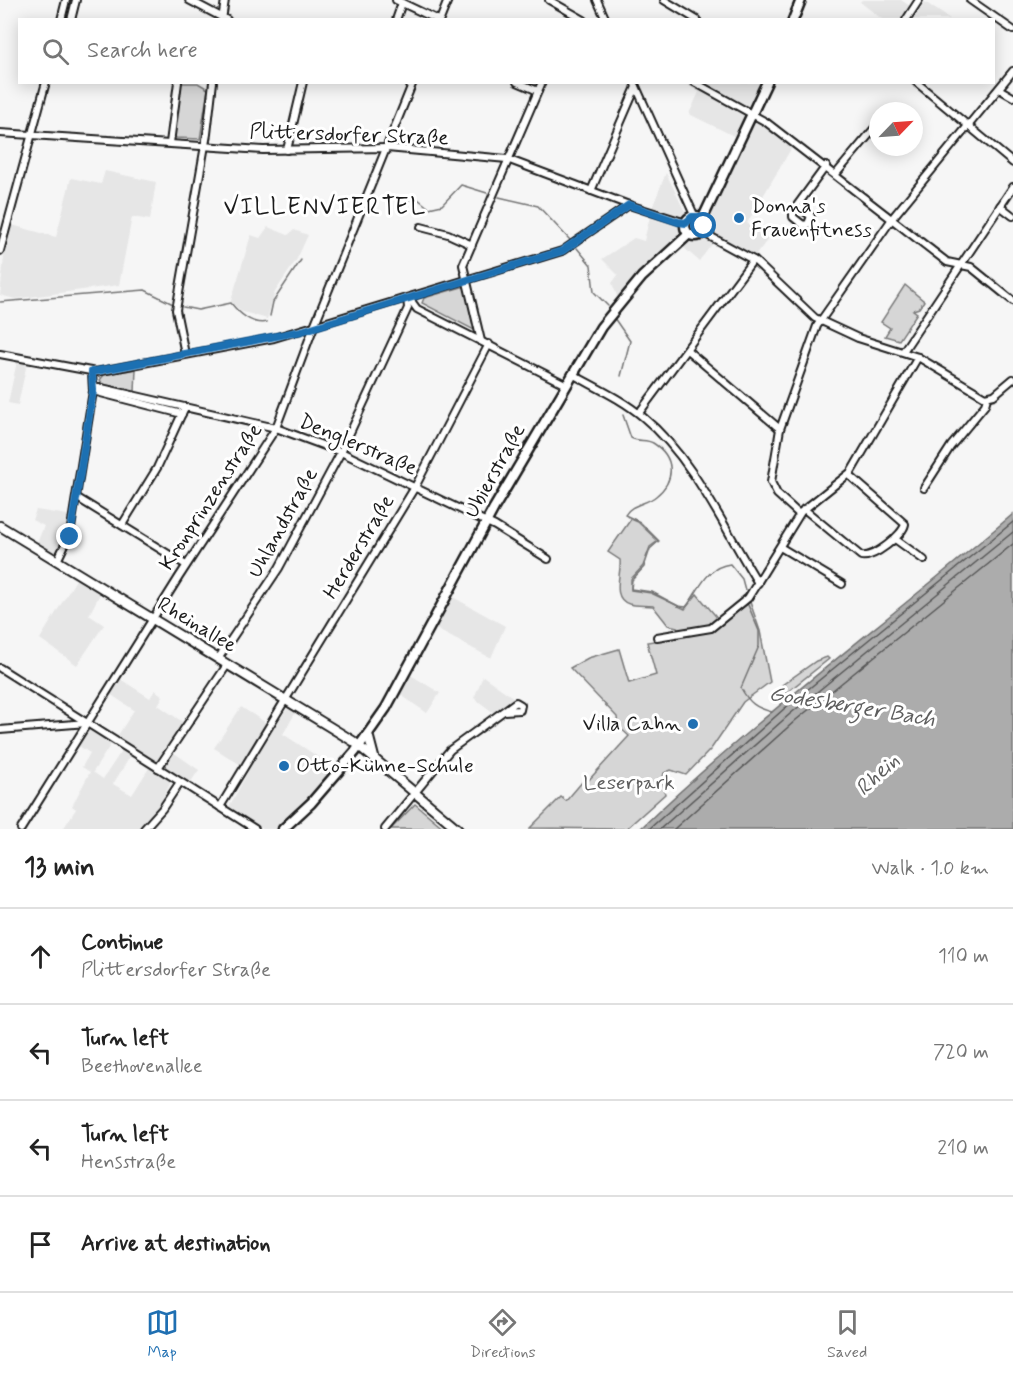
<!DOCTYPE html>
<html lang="en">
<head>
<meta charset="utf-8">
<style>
  :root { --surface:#fff; --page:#f2f2f2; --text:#222; --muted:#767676; --line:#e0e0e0; --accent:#1f6fb2 }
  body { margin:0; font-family:Mynerve,sans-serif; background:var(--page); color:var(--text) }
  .compass { position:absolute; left:869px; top:102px; width:54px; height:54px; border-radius:50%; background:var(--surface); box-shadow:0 3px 15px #0003; rotate:65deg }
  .stop { position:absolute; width:18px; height:18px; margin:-14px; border:4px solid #1f6fb2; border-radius:50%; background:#fff }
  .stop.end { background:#1f6fb2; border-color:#fff; box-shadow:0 2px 6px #0008 }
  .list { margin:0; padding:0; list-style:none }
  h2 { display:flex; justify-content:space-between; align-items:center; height:78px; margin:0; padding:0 24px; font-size:26px }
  h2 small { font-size:20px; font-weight:400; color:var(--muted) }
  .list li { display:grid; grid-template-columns:39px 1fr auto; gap:18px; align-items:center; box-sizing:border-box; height:96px; padding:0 24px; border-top:2px solid var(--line) }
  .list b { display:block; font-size:22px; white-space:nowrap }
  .list p { margin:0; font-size:20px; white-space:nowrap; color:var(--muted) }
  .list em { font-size:20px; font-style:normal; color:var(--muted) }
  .icon { flex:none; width:33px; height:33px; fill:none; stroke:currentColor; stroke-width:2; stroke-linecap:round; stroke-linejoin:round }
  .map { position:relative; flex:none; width:1013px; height:829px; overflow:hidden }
  .search { position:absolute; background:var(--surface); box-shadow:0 3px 15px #0003; left:18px; right:18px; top:18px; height:66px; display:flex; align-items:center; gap:15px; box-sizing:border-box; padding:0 21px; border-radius:0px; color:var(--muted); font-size:22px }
  .sheet { height:462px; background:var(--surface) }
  nav { display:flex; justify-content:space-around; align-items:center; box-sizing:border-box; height:84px; border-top:2px solid var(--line); background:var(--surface); font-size:16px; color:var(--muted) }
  nav a { display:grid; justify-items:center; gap:3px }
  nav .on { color:var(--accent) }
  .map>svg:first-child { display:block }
  .built { fill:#e6e6e6 }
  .green { fill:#d6d6d6; stroke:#797979; stroke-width:1.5 }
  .water { fill:#acacac; stroke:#727272; stroke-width:1.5 }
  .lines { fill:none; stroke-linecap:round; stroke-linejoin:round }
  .shore { stroke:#565656; stroke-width:1.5 }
  .stream { stroke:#727272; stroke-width:1.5 }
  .minor-casing { stroke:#1c1c1c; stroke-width:10 }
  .tertiary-casing { stroke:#1c1c1c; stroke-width:12 }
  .secondary-casing { stroke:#1c1c1c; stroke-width:13 }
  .minor { stroke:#fff; stroke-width:6 }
  .tertiary { stroke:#fff; stroke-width:8 }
  .secondary { stroke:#fff; stroke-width:8 }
  .route { stroke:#1f6fb2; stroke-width:8 }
  .poi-dot { fill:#1f6fb2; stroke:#fff; stroke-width:2 }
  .labels { text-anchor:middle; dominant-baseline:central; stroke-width:6; stroke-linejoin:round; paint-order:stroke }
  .street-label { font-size:21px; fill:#1c1c1c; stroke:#fff }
  .poi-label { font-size:21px; fill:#1c1c1c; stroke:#fff; text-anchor:start }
  .park-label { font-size:21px; fill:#5d5d5d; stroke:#fff }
  .water-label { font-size:22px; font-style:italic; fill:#5d5d5d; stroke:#fff }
  .quarter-label { font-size:24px; letter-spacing:1.5px; fill:#1c1c1c; stroke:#fff }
</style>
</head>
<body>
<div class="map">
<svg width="1013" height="829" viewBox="0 0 1013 829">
  <rect width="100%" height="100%" fill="#f6f6f6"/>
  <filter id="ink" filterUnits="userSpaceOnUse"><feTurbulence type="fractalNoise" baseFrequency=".0167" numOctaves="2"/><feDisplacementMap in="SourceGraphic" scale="12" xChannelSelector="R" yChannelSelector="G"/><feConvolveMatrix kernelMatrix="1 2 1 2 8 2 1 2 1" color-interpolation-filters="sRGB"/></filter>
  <g filter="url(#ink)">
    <g class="built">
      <polygon points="862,0 901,0 910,6 901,19 882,19 860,2"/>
      <polygon points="925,2 950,19 913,19"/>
      <polygon points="691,83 763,83 751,115 794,144 747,223 769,238 751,261 713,243 699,261 683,247 624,303 617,296 612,283 618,275 602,259 634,238 644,241 652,208 666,173 685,212 701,212 738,138 689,114 699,92 689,86"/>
      <polygon points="105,171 156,182 150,220 132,217 119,285 15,299 0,295 4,257 12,225 56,237 71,178 101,184"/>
      <polygon points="268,227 288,235 294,230 308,235 297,259 275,292 267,319 240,311 231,301 251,235 260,238"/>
      <polygon points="17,361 27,363 18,405 8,403"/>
      <polygon points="36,510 68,515 65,537 56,553 37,543 44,526 32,520"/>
      <polygon points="77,578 100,594 89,615 104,625 77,665 40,639"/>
      <polygon points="451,596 505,626 491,658 434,628"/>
      <polygon points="409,674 440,693 427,713 398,693"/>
      <polygon points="483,676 514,698 494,713 474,698"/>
      <polygon points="117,677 150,698 155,690 163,696 158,705 187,725 170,750 199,770 188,786 133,752 113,784 132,795 149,768 171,782 157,810 138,829 63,829 76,809 72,806 90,772 82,767 90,753 77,745 87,729 111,744 93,772 103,779 124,747 115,740 134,710 107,692"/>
      <polygon points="241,707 274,728 287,709 296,712 283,734 323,760 320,763 331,773 309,800 278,829 263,829 229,807 249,770 214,748"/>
    </g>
    <g class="green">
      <polygon points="181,83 198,83 208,89 200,139 176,138 174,135"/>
      <polygon points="905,285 924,301 919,308 913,310 917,313 899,340 885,336 890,328 881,322"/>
      <polygon points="462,287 466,287 474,330 422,303 424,298"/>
      <polygon points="136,369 135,392 103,384 100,380 104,375"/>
      <path d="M631,519L638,522L658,541L650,547L643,566L631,579V590L651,593L685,609L697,594L720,621L709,628L678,632L677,627L668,625L653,606C645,605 636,606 629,604C610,598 622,573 620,560L608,552Z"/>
      <polygon points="750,602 760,631 770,682 743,702 711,749 686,775 671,770 664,773 662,782 665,794 626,829 530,828 561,797 566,801 583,781 586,783 629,736 618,726 617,717 570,668 588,658 619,649 629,683 656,675 647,642 709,632"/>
      <polygon points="827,657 829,659 786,693 782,685 816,661"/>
      <polygon points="415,804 445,829 391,829"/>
    </g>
    <path class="water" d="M1013,514V829H640C758,716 889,620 1013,514Z"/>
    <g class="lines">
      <g class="shore">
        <polyline points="649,829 785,708 1013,522"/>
        <polyline points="660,829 790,714 1013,532"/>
        <polyline points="674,829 796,720 1013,544"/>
      </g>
      <g class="stream">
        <polyline points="499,197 538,206 570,240"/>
        <polyline points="399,207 407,201 418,199 429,208 442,205 461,185 487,193"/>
        <polyline points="577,248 591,265 594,292 608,306"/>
        <polyline points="0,302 145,290 173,304"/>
        <path d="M183,307L198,310L231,303C238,312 252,326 267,322"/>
        <polyline points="270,316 273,302 301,260"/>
        <polyline points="614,318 630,341 621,376"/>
        <path d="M623,415L631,438C639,442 646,439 653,443C675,457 676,480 656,496C647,504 631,504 625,515L640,522L659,541L650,549L644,567L632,580L631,589L652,592L678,606L686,607C700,589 706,567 730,564L742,579L745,590"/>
        <path d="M748,605L759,631V646L741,688C749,703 756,708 772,712"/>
      </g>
      <defs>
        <g id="minor">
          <polyline points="189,0 227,20"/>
          <polyline points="396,0 438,20"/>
          <polyline points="549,0 584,20"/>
          <polyline points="597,0 606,20"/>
          <polyline points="664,0 697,20"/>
          <polyline points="970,0 1013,30"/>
          <polyline points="61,20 66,0"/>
          <polyline points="71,20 76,0"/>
          <polyline points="222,20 225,0"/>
          <polyline points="396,20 402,3"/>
          <polyline points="440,20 448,0"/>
          <polyline points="906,20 919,0"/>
          <polyline points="517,82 538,91"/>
          <polyline points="634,82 695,217"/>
          <polyline points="694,82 766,122 947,262 971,267 1013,301"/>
          <polyline points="916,82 1013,163"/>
          <polyline points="999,89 1013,97"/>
          <polyline points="0,133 263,150 387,148 507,159 629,205 686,223"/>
          <polyline points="170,143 178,82"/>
          <polyline points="287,150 303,82"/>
          <polyline points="836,174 878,124"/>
          <polyline points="591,191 636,87"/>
          <polyline points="797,206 811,216 808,224 803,225 793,217 793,211 826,166"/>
          <polyline points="1000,206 1013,216"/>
          <polyline points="421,227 448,234 472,245"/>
          <polyline points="702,232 755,261 815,318 858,338 918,357 985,397 994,395 1013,379"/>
          <polyline points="0,251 46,82"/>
          <polyline points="409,298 417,309 565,384"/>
          <polyline points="481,341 463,265 542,82"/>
          <polyline points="687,350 780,429"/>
          <polyline points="904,350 1013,187"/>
          <polyline points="0,354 96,372 274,338 562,251 629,205"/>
          <polyline points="185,354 176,310 207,134 213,82"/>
          <path d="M572,374C595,387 622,399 643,417C694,459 724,528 758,583"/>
          <polyline points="93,386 276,428 341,452 495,526 548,559"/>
          <polyline points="93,391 182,414"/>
          <polyline points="639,413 753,260"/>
          <polyline points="924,488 951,446 985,405 987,398"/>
          <polyline points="76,497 186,565"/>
          <path d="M804,509L861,556C873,559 903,535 905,524L849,475"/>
          <polyline points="799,514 777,494 771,482 780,429 817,326 894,216 1013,71"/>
          <polyline points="122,525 157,468 185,407"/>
          <polyline points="895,539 924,560"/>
          <polyline points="780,547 842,584"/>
          <polyline points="57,561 70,534 93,391 92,372"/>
          <polyline points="657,637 711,628 748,598 801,512 851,472 918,357"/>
          <polyline points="218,659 279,568 341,452 408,308 407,298"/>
          <polyline points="0,668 255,829"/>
          <polyline points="0,730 87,723"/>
          <polyline points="158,768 227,665"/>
          <polyline points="220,807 415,487 489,344"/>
          <polyline points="21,829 179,577 276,428 314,326 413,82"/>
          <polyline points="144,829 162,809 180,782"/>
          <polyline points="385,829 450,750 516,702 521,705 520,710 504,711"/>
        </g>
        <g id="tertiary">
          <polyline points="0,526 353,741 458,829"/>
          <polyline points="368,734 374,757"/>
        </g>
        <g id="secondary">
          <polyline points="793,20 801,0"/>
          <circle cx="695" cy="226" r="10"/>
          <polyline points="702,220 767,82"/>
          <polyline points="283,829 311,803 355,752 386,708 494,508 601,327 642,277 689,234"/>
        </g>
      </defs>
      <use href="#minor" class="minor-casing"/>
      <use href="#tertiary" class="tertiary-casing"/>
      <use href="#secondary" class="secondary-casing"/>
      <use href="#minor" class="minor"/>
      <use href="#tertiary" class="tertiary"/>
      <use href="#secondary" class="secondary"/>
    </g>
  </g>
  <g class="lines" filter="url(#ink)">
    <polyline class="route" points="70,537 93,391 92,372 302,331 562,251 629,205 678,222 686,223 692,217 698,217 704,226"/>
  </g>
  <g class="poi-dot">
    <circle cx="739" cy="218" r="6"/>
    <circle cx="693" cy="724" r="6"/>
    <circle cx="284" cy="766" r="6"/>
  </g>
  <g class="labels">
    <g class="street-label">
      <text transform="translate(349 135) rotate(2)">Plittersdorfer Straße</text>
      <text transform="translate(358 445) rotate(23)">Denglerstraße</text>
      <text transform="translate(495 471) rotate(-61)">Ubierstraße</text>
      <text transform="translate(211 497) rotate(-57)">Kronprinzenstraße</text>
      <text transform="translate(283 523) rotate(-61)">Uhlandstraße</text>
      <text transform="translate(359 547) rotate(-59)">Herderstraße</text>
      <text transform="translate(197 625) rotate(31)">Rheinallee</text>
    </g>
    <g class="poi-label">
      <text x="751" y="206">Donna's<tspan x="751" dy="24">Frauenfitness</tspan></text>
      <text x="681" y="724" text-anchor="end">Villa Cahn</text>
      <text x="296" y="766">Otto-Kühne-Schule</text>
    </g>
    <g class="park-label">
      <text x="629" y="783">Leserpark</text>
    </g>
    <g class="water-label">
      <text transform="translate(852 707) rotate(9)">Godesberger Bach</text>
      <text transform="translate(878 775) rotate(-43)">Rhein</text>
    </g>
    <g class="quarter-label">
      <text x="325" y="207">VILLENVIERTEL</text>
    </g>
  </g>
</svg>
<svg class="compass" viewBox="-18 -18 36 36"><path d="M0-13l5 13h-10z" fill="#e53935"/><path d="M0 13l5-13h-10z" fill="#767676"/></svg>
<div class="stop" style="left:704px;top:226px"></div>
<div class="stop end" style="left:70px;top:537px"></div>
<div class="search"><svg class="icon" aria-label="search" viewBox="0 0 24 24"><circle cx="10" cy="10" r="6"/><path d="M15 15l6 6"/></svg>Search here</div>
</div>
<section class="sheet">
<h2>13 min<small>Walk · 1.0 km</small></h2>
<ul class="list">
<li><svg class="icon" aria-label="ahead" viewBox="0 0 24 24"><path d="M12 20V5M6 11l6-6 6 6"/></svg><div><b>Continue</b><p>Plittersdorfer Straße</p></div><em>110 m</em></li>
<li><svg class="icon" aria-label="left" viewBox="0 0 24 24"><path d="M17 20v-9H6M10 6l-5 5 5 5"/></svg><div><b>Turn left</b><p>Beethovenallee</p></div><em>720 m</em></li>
<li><svg class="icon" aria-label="left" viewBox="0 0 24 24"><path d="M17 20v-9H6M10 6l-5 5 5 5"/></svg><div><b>Turn left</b><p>Hensstraße</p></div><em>210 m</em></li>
<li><svg class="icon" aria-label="arrive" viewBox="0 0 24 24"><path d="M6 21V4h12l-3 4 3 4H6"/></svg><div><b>Arrive at destination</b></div></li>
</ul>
</section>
<nav>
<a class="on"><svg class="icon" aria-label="map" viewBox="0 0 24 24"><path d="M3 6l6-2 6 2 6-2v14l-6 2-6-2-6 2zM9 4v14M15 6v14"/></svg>Map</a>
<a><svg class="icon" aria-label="directions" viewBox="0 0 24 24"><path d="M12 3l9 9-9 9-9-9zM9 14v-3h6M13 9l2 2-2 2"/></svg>Directions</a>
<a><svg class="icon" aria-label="saved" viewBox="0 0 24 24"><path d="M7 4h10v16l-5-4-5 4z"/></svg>Saved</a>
</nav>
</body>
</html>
